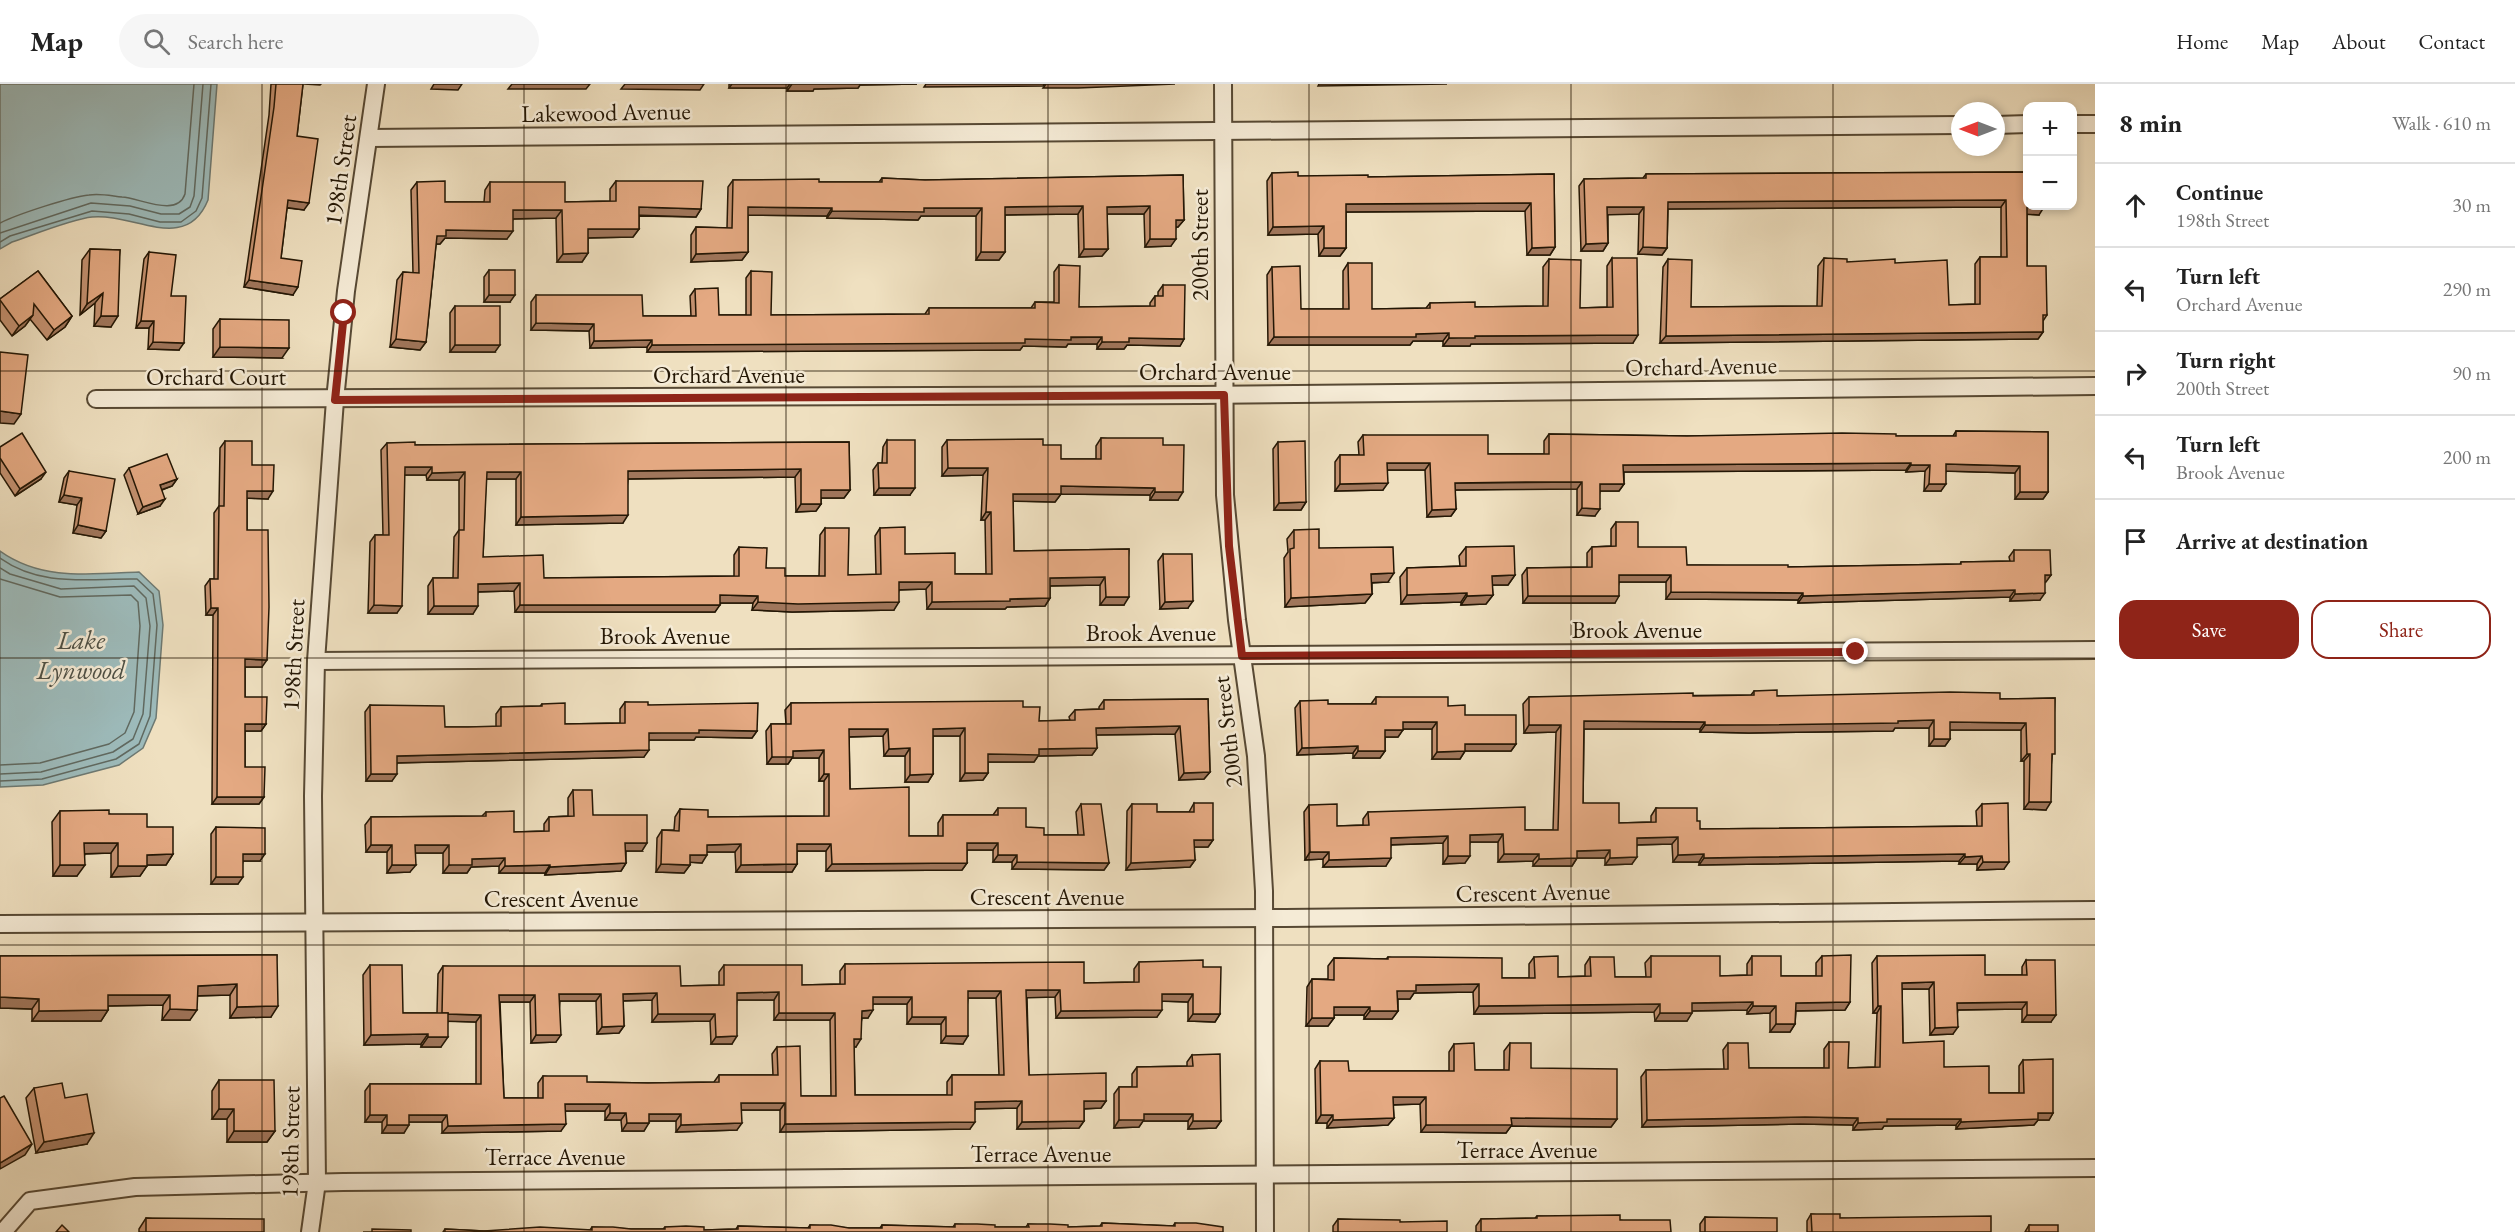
<!DOCTYPE html>
<html lang="en">
<head>
<meta charset="utf-8">
<style>
  :root { --surface:#fff; --page:#f6f6f6; --text:#222; --muted:#767676; --line:#e0e0e0; --accent:#8f2418 }
  body { margin:0; font-family:"EB Garamond",serif; background:var(--page); color:var(--text) }
  .controls { position:absolute; right:18px; top:18px; display:grid; overflow:hidden; border-radius:12px; box-shadow:0 3px 9px #0003 }
  .controls button { width:54px; height:54px; display:grid; place-items:center; padding:0; border:0; border-bottom:2px solid var(--line); background:var(--surface); color:var(--text); font:30px sans-serif }
  .compass { position:absolute; left:1951px; top:18px; width:54px; height:54px; border-radius:50%; background:var(--surface); box-shadow:0 3px 9px #0003; rotate:270deg }
  .stop { position:absolute; width:18px; height:18px; margin:-14px; border:4px solid #8f2418; border-radius:50%; background:#fff }
  .stop.end { background:#8f2418; border-color:#fff; box-shadow:0 2px 6px #0008 }
  .list { margin:0; padding:0; list-style:none }
  h2 { display:flex; justify-content:space-between; align-items:center; height:78px; margin:0; padding:0 24px; font-size:26px }
  h2 small { font-size:20px; font-weight:400; color:var(--muted) }
  .list li { display:grid; grid-template-columns:39px 1fr auto; gap:18px; align-items:center; box-sizing:border-box; height:84px; padding:0 24px; border-top:2px solid var(--line) }
  .list b { display:block; font-size:22px; white-space:nowrap }
  .list p { margin:0; font-size:20px; white-space:nowrap; color:var(--muted) }
  .list em { font-size:20px; font-style:normal; color:var(--muted) }
  .actions { display:flex; gap:12px; padding:18px 24px }
  .actions a { flex:1; padding:14px 0; border:2px solid var(--accent); border-radius:18px; text-align:center; font-size:21px; color:var(--accent) }
  .actions .main { background:var(--accent); color:#fff }
  .icon { flex:none; width:33px; height:33px; fill:none; stroke:currentColor; stroke-width:2; stroke-linecap:round; stroke-linejoin:round }
  .map { position:relative; flex:none; width:2095px; height:1148px; overflow:hidden }
  header { display:flex; align-items:center; gap:36px; box-sizing:border-box; height:84px; padding:0 30px; background:var(--surface); border-bottom:2px solid var(--line) }
  header strong { font-size:28px }
  nav { display:flex; gap:33px; margin-inline-start:auto; font-size:21px }
  .search { width:420px; height:54px; background:var(--page); display:flex; align-items:center; gap:15px; box-sizing:border-box; padding:0 21px; border-radius:33px; color:var(--muted); font-size:22px }
  main { display:flex }
  aside { flex:1; background:var(--surface) }
  .map>svg:first-child { display:block }
  .water { fill:#9dbbbb; stroke:#6d7972; stroke-width:1.5 }
  .lines { fill:none; stroke-linecap:round; stroke-linejoin:round }
  .shore { stroke:#606960; stroke-width:1.5 }
  .minor-casing { stroke:#574934; stroke-width:20 }
  .minor { stroke:#f5ebd6; stroke-width:16 }
  .wall { fill:#c49170; stroke:#241705; stroke-width:1.5; fill-rule:evenodd }
  .shaded-wall { fill:#a0765b; stroke:#241705; stroke-width:1.5 }
  .building { fill:#e4a982; stroke:#241705; stroke-width:1.5; fill-rule:evenodd }
  .route { stroke:#8f2418; stroke-width:8 }
  .grid { fill:none; stroke:#241705; stroke-width:1.5; stroke-opacity:0.55 }
  .labels { text-anchor:middle; dominant-baseline:central; stroke-width:5; stroke-linejoin:round; paint-order:stroke }
  .street-label { font-size:24px; fill:#241705; stroke:#f5ebd6 }
  .water-label { font-size:26px; font-style:italic; fill:#4e5045; stroke:#f5ebd6 }
</style>
</head>
<body>
<header>
<strong>Map</strong>
<div class="search"><svg class="icon" aria-label="search" viewBox="0 0 24 24"><circle cx="10" cy="10" r="6"/><path d="M15 15l6 6"/></svg>Search here</div>
<nav><a>Home</a><a>Map</a><a>About</a><a>Contact</a></nav>
</header>
<main>
<div class="map">
<svg width="2095" height="1148" viewBox="0 0 2095 1148">
  <rect width="100%" height="100%" fill="#efe0c0"/>
  <filter id="stains"><feTurbulence type="fractalNoise" baseFrequency=".00333" numOctaves="4"/><feColorMatrix values="0 0 0 0 .2 0 0 0 0 .09 0 0 0 0 .02 0 0 0 .5 -.17"/></filter>
  <radialGradient id="worn" r=".72"><stop offset=".6" stop-color="#630" stop-opacity="0"/><stop offset="1" stop-color="#630" stop-opacity=".3"/></radialGradient>
  <g class="water">
    <path d="M0,0H217L208,116C186,170 134,129 92,133C72,135 33,151 12,158L0,165Z"/>
    <path d="M0,467C42,497 90,490 139,488L159,507L163,541L156,634L143,664L119,681L43,701L0,703Z"/>
  </g>
  <g class="lines">
    <g class="shore">
      <path d="M0,139C18,130 70,113 89,111C100,109 112,112 122,113C140,114 177,134 185,110L194,0"/>
      <polyline points="0,149 91,119 130,122 161,130 179,130 190,123 194,112 203,0"/>
      <polyline points="0,158 10,152 92,127 129,130 160,138 181,138 196,127 202,114 211,0"/>
      <path d="M0,474C42,504 89,494 137,495L153,510L157,541L150,632L139,660L116,675L42,695L0,697"/>
      <polyline points="0,484 10,490 61,505 134,502 146,514 150,542 143,630 133,655 113,668 41,688 0,690"/>
      <polyline points="0,495 60,513 131,511 138,518 140,542 134,628 125,649 109,660 40,679 0,681"/>
    </g>
    <defs>
      <g id="minor">
        <polyline points="1223,0 1225,411 1237,536 1256,672 1264,807 1265,1148"/>
        <polyline points="2072,40 2095,40"/>
        <polyline points="1996,41 2028,40"/>
        <polyline points="369,54 1960,41"/>
        <polyline points="96,315 1199,311 2095,302"/>
        <polyline points="316,577 2095,566"/>
        <polyline points="0,840 1285,834 2095,826"/>
        <polyline points="3,1148 30,1117 135,1103 343,1098 2095,1084"/>
        <polyline points="310,1148 317,1098 313,712 316,577 335,316 346,207 376,0"/>
      </g>
    </defs>
    <use href="#minor" class="minor-casing"/>
    <use href="#minor" class="minor"/>
  </g>
  <g class="wall">
    <polygon points="271,0 303,0 297,52 304,126 287,124 281,174 293,211 244,203 269,31"/>
    <polygon points="729,0 917,0 860,1 858,4 814,5 813,7 787,7 787,4 729,4"/>
    <polygon points="2028,88 2039,131 2027,130 2027,182 2047,231 2043,237 2043,248 2038,255 1660,259 1663,183 1668,175 1691,223 1817,222 1818,182 1824,174 1847,178 1895,179 1949,221 1975,220 1975,180 1980,173 2001,173 2001,123 1668,125 1667,164 1662,171 1638,170 1639,130 1608,130 1608,159 1603,167 1581,167 1579,102 1584,95 1643,94 1646,90"/>
    <polygon points="1272,89 1298,92 1368,93 1554,90 1555,163 1550,171 1527,171 1525,127 1346,128 1346,164 1340,172 1319,172 1318,150 1268,151 1267,97"/>
    <polygon points="1183,91 1184,136 1178,143 1176,143 1171,162 1145,163 1144,130 1107,130 1108,165 1102,172 1079,173 1078,130 1005,131 1005,168 999,176 976,176 976,132 921,132 918,136 827,134 827,132 748,131 748,168 742,176 691,178 691,151 696,143 727,144 728,103 733,96 819,98 879,98 882,94 925,96"/>
    <polygon points="616,97 701,125 696,133 639,132 639,145 633,153 588,154 588,169 582,178 557,178 556,134 513,135 507,155 445,154 440,160 436,160 426,258 420,266 390,263 397,196 403,188 413,189 411,106 417,98 445,118 484,118 485,106 490,98 565,118 610,117 610,105"/>
    <polygon points="90,165 120,166 111,243 94,242 95,219 80,231 82,176"/>
    <polygon points="149,168 179,266 148,265 149,244 136,244 144,175"/>
    <polygon points="1612,174 1633,259 1471,260 1470,262 1443,262 1443,257 1413,257 1410,261 1268,261 1267,191 1272,183 1301,225 1343,225 1343,187 1348,179 1372,225 1426,224 1430,219 1475,223 1543,222 1543,183 1549,175 1580,224 1607,223 1607,182"/>
    <polygon points="1059,181 1079,223 1150,222 1150,219 1155,212 1158,212 1158,208 1163,201 1184,255 1180,262 1127,261 1124,265 1097,265 1097,260 1068,260 1066,263 1023,262 1020,266 647,268 647,263 590,264 589,247 531,246 531,218 536,211 643,232 691,232 690,212 695,205 719,231 746,231 746,194 751,187 771,231 925,230 929,224 1031,224 1035,218 1054,218 1054,188"/>
    <polygon points="489,186 510,218 484,218 484,193"/>
    <polygon points="38,187 72,232 65,243 47,256 30,235 25,242 12,252 0,236 0,215"/>
    <polygon points="455,222 495,268 450,268 450,229"/>
    <polygon points="220,235 282,274 213,273 213,245"/>
    <polygon points="1956,347 2048,348 2048,408 2043,415 2015,415 2015,389 1946,387 1941,407 1924,407 1925,387 1906,388 1906,386 1624,388 1624,400 1619,407 1600,407 1595,432 1577,431 1577,405 1523,405 1455,406 1456,425 1451,432 1427,433 1425,386 1387,386 1383,406 1335,407 1335,378 1340,371 1359,371 1358,358 1363,351 1488,370 1544,370 1544,357 1549,350 1687,352 1953,352"/>
    <polygon points="1101,354 1163,361 1178,416 1150,416 1150,411 1061,410 1055,418 1013,417 1014,467 1129,465 1124,521 1100,521 1100,501 1050,502 1050,514 1045,522 1007,523 1005,525 927,525 926,505 899,506 894,526 792,528 752,526 753,519 720,519 715,528 515,528 514,507 478,508 473,530 428,530 428,502 433,494 453,494 454,453 459,446 459,396 427,396 426,391 404,391 397,529 368,529 370,458 375,451 383,451 381,366 387,359 415,361 849,358 850,406 844,414 821,414 821,420 816,427 796,428 795,393 628,395 623,439 516,441 516,395 486,395 483,473 544,494 734,492 734,471 739,463 766,484 785,492 819,492 820,451 825,444 848,491 876,491 875,452 880,444 905,470 955,490 986,490 985,436 981,436 983,391 942,392 942,363 947,356 1043,361 1061,375 1096,375 1096,362"/>
    <polygon points="887,356 910,411 874,411 873,386 878,379 882,379 883,363"/>
    <polygon points="225,357 252,381 268,415 247,414 247,446 262,583 245,583 245,613 266,640 261,647 245,647 245,683 264,713 259,720 212,720 213,531 206,531 205,502 210,495 214,495 214,429 219,422 220,364"/>
    <polygon points="1278,358 1306,418 1301,426 1274,426 1273,365"/>
    <polygon points="0,363 41,395 15,412 0,389"/>
    <polygon points="129,384 177,395 172,402 162,406 160,422 138,430 124,391"/>
    <polygon points="69,387 106,447 101,454 73,449 77,421 59,418 64,394"/>
    <polygon points="1616,438 1638,463 1687,481 1788,483 1960,480 1961,478 2010,477 2009,473 2014,466 2051,491 2045,498 2040,516 2010,517 2010,513 1798,519 1798,516 1666,515 1666,498 1619,498 1615,519 1523,519 1522,491 1527,484 1587,483 1587,469 1592,463 1611,462 1611,445"/>
    <polygon points="1294,446 1319,464 1388,498 1372,499 1372,510 1365,519 1285,523 1284,474 1288,468 1287,455"/>
    <polygon points="1466,463 1515,491 1508,501 1492,501 1493,511 1486,520 1461,521 1461,518 1401,520 1400,493 1407,484 1460,482 1459,472"/>
    <polygon points="1163,470 1188,524 1160,525 1158,477"/>
    <polygon points="1754,607 1777,612 2000,615 2055,614 2052,674 2046,726 2024,725 2024,677 2021,677 2021,646 1950,646 1950,655 1945,662 1929,662 1929,644 1895,644 1893,647 1749,649 1700,648 1700,645 1584,645 1583,719 1619,739 1651,738 1651,732 1656,724 1697,737 1700,745 1977,742 1976,727 1982,720 2004,785 1977,786 1977,780 1959,780 1959,777 1699,781 1699,778 1673,778 1672,760 1637,761 1632,780 1605,781 1605,774 1577,774 1572,782 1533,782 1533,777 1498,778 1498,758 1470,758 1465,779 1443,780 1443,759 1391,761 1386,782 1323,783 1323,775 1305,776 1304,728 1309,721 1337,742 1363,741 1363,735 1368,728 1525,746 1553,746 1556,648 1524,649 1523,620 1529,613 1751,611"/>
    <polygon points="1376,613 1448,622 1516,660 1511,667 1465,667 1460,675 1432,675 1432,645 1403,645 1398,653 1385,653 1385,667 1380,674 1353,674 1353,669 1297,671 1295,624 1300,617 1328,620 1371,620"/>
    <polygon points="1208,615 1210,688 1204,695 1179,696 1175,650 1096,651 1097,664 1092,671 1038,672 1034,678 988,678 988,689 983,696 960,697 960,652 933,652 933,690 928,698 905,698 905,672 884,672 883,652 849,653 850,705 909,752 938,752 938,739 943,731 993,731 998,724 1026,743 1044,751 1078,751 1076,728 1081,720 1109,779 1104,786 1012,785 1012,778 993,778 993,766 967,766 967,779 962,786 826,787 826,767 797,767 797,780 792,788 736,788 735,768 707,768 702,779 690,778 690,781 684,789 656,788 657,754 662,746 674,746 675,733 680,725 708,733 824,732 824,697 819,697 819,674 792,674 788,680 767,680 766,647 771,640 786,640 785,626 791,619 1023,623 1039,637 1070,636 1069,633 1075,626 1099,625 1099,623 1104,616"/>
    <polygon points="625,618 648,621 757,647 752,654 696,653 694,656 649,656 644,673 397,679 392,697 366,697 365,628 370,621 445,643 496,643 496,630 501,623 540,622 542,620 565,640 620,639 620,625"/>
    <polygon points="573,706 593,731 642,767 626,767 626,779 621,787 545,791 545,789 499,789 499,782 471,783 467,789 443,789 443,769 415,769 410,788 387,789 387,768 366,768 365,741 371,733 482,732 486,728 514,748 544,747 544,740 549,733 568,732 568,714"/>
    <polygon points="1194,719 1213,756 1208,763 1194,763 1195,776 1190,783 1126,786 1127,727 1132,720 1157,728 1189,728"/>
    <polygon points="60,727 109,730 147,743 173,770 166,781 147,781 140,792 111,793 111,769 85,770 77,792 53,792 52,738"/>
    <polygon points="216,743 260,777 243,777 238,800 211,800 211,750"/>
    <polygon points="277,871 271,933 230,934 230,911 197,912 190,936 162,936 163,921 108,922 108,926 101,937 32,937 32,925 0,924 0,872"/>
    <polygon points="1651,872 1720,892 1747,891 1747,880 1752,872 1781,892 1816,892 1816,879 1822,872 1850,918 1845,926 1796,927 1795,940 1790,948 1770,948 1770,929 1747,930 1747,926 1692,927 1687,937 1655,937 1654,928 1474,930 1473,908 1414,909 1410,915 1398,915 1398,927 1392,935 1364,935 1364,931 1334,931 1334,934 1328,942 1306,942 1307,903 1312,895 1328,895 1328,882 1334,874 1386,875 1388,873 1502,894 1529,894 1529,880 1534,873 1558,893 1585,892 1585,881 1590,873 1615,893 1646,893 1645,879"/>
    <polygon points="1877,872 1985,891 2022,891 2022,883 2026,876 2051,938 2022,938 2022,925 1958,926 1953,950 1930,951 1929,905 1902,905 1903,959 1989,1009 2019,1009 2019,982 2023,976 2053,1029 2049,1036 2038,1036 2034,1041 1956,1045 1956,1041 1884,1042 1882,1045 1853,1046 1853,1041 1800,1040 1642,1043 1641,993 1646,986 1724,985 1723,966 1728,959 1749,984 1824,984 1824,965 1829,958 1848,984 1875,983 1877,929 1873,929 1872,879"/>
    <path d="M1139,878L1203,883L1220,930L1215,938L1188,937V918L1162,917L1157,933L1056,934L1055,913H1027L1029,991L1106,1017L1101,1024L1084,1025V1037L1079,1044L1017,1045V1024L975,1025L970,1045L780,1048V1026H741L737,1046L676,1048V1037H649L644,1047H622L621,1036H605V1027H565L561,1047L442,1049V1038H409L404,1049H382V1038H365V1007L370,1000H476V938L448,937L441,963H421V960L364,961L363,891L370,881L403,929H437L438,890L443,882L681,902L719,901V888L724,881L802,901L840,900V887L845,880L1084,899L1134,898V885ZM968,914H996L999,991H952L947,998V1011H855L854,963H856L862,934H868L873,920H907V940H941V959L963,960ZM652,916V938L710,937L711,960H732L737,916H774V936H830L831,1012H801L777,963L772,970L773,991H719L714,998L648,999L587,998L543,992L538,999V1014H504L500,918H530L531,959L556,958L560,917H596L597,950L619,949L624,942L623,917Z"/>
    <polygon points="1510,959 1531,984 1617,1035 1611,1043 1511,1042 1506,1049 1421,1048 1420,1020 1393,1021 1394,1034 1388,1041 1327,1044 1327,1039 1316,1039 1315,985 1320,977 1349,987 1449,987 1449,968 1454,960 1475,986 1504,986 1504,967"/>
    <polygon points="1192,971 1221,1037 1216,1044 1188,1045 1188,1037 1143,1037 1139,1043 1114,1044 1114,1010 1119,1003 1132,1003 1132,990 1137,983 1187,982 1187,978"/>
    <polygon points="219,996 275,1047 267,1058 227,1058 227,1035 212,1035 212,1007"/>
    <polygon points="34,1004 65,1014 87,1060 36,1069 26,1014"/>
    <polygon points="1811,1130 1840,1134 1991,1148 1807,1148 1807,1137"/>
    <polygon points="1537,1132 1620,1136 1671,1148 1476,1148 1476,1142 1481,1135 1535,1134"/>
    <polygon points="1705,1133 1777,1148 1700,1148 1700,1140"/>
    <polygon points="146,1134 264,1148 139,1148 139,1145"/>
    <polygon points="1338,1135 1400,1138 1447,1148 1333,1148 1333,1142"/>
    <polygon points="1102,1139 1173,1142 1175,1139 1223,1148 443,1148 445,1145 484,1147 590,1146 592,1143 631,1145 663,1145 665,1143 704,1146 736,1145 738,1142 808,1144 810,1141 849,1144 880,1144 882,1141 953,1143 955,1140 995,1143 1026,1143 1028,1140 1068,1143 1100,1142"/>
    <polygon points="2029,1141 2058,1148 2025,1148"/>
  </g>
  <g class="shaded-wall">
    <polygon points="304,0 321,0 320,1"/>
    <polygon points="434,0 462,0 458,6 431,5"/>
    <polygon points="512,0 590,0 586,5 508,5"/>
    <polygon points="625,0 704,0 700,6 621,5"/>
    <polygon points="732,0 790,0 787,4 729,4"/>
    <polygon points="792,0 917,0 860,1 858,4 814,5 813,7 787,7"/>
    <polygon points="926,0 1045,0 1043,2 924,3"/>
    <polygon points="1046,0 1175,0 1078,4 1043,4"/>
    <polygon points="1319,0 1447,0 1318,2"/>
    <polygon points="288,116 309,119 304,126 283,123"/>
    <polygon points="2006,116 2001,123 1663,125 1668,118"/>
    <polygon points="1531,119 1525,127 1340,128 1346,120"/>
    <polygon points="1083,122 1078,130 1000,131 1005,123"/>
    <polygon points="1150,122 1144,130 1102,130 1107,123"/>
    <polygon points="639,123 701,125 696,133 633,131"/>
    <polygon points="748,123 832,124 827,132 743,131"/>
    <polygon points="1607,123 1644,123 1639,130 1602,131"/>
    <polygon points="2027,123 2044,123 2039,131 2022,130"/>
    <polygon points="924,124 982,124 976,132 921,132 918,136 827,134 832,127"/>
    <polygon points="513,126 562,126 556,134 507,135"/>
    <polygon points="1176,136 1184,136 1178,143 1171,143"/>
    <polygon points="1324,142 1318,150 1268,151 1273,143"/>
    <polygon points="588,145 639,145 633,153 582,154"/>
    <polygon points="446,146 513,147 507,155 445,154 440,160 431,160 437,152"/>
    <polygon points="1150,155 1176,155 1171,162 1145,163"/>
    <polygon points="1608,159 1603,167 1581,167 1586,160"/>
    <polygon points="1555,163 1550,171 1527,171 1532,164"/>
    <polygon points="1643,163 1667,164 1662,171 1638,170"/>
    <polygon points="1324,164 1346,164 1340,172 1319,172"/>
    <polygon points="1084,165 1108,165 1102,172 1079,173"/>
    <polygon points="748,168 742,176 691,178 696,170"/>
    <polygon points="981,168 1005,168 999,176 976,176"/>
    <polygon points="588,169 582,178 557,178 563,170"/>
    <polygon points="249,196 298,203 293,211 244,203"/>
    <polygon points="103,209 95,219 80,231 87,220"/>
    <polygon points="489,211 515,211 510,218 484,218"/>
    <polygon points="33,231 25,242 12,252 19,242"/>
    <polygon points="72,232 65,243 47,256 54,246"/>
    <polygon points="101,232 118,232 111,243 94,242"/>
    <polygon points="141,237 154,237 149,244 136,244"/>
    <polygon points="536,239 594,240 589,247 531,246"/>
    <polygon points="2043,248 2038,255 1660,259 1666,252"/>
    <polygon points="1449,249 1443,257 1413,257 1410,261 1268,261 1274,253"/>
    <polygon points="1638,251 1633,259 1471,260 1470,262 1443,262 1449,254 1475,252"/>
    <polygon points="1102,253 1097,260 1068,260 1066,263 1023,262 1020,266 647,268 652,261"/>
    <polygon points="1129,254 1184,255 1180,262 1127,261 1124,265 1097,265 1102,258"/>
    <polygon points="396,255 426,258 420,266 390,263"/>
    <polygon points="652,256 647,263 590,264 594,257"/>
    <polygon points="153,258 184,259 179,266 148,265"/>
    <polygon points="455,261 500,261 495,268 450,268"/>
    <polygon points="220,263 289,264 282,274 213,273"/>
    <polygon points="0,327 21,330 14,340 0,339"/>
    <polygon points="1387,379 1430,379 1425,386 1382,386"/>
    <polygon points="1911,379 1906,386 1619,388 1623,381"/>
    <polygon points="1946,380 2020,382 2015,389 1941,387"/>
    <polygon points="1911,381 1930,381 1925,387 1906,388"/>
    <polygon points="405,383 432,383 426,391 399,391"/>
    <polygon points="948,384 988,384 983,391 942,392"/>
    <polygon points="801,385 795,393 623,395 628,387"/>
    <polygon points="46,388 41,395 15,412 20,405"/>
    <polygon points="465,388 459,396 427,396 432,389"/>
    <polygon points="487,388 521,388 516,395 481,395"/>
    <polygon points="177,395 172,402 155,408 160,401"/>
    <polygon points="1582,398 1577,405 1450,406 1455,399"/>
    <polygon points="1388,399 1383,406 1335,407 1340,400"/>
    <polygon points="1600,400 1624,400 1619,407 1596,407"/>
    <polygon points="1929,400 1946,400 1941,407 1924,407"/>
    <polygon points="1061,402 1155,404 1150,411 1055,410"/>
    <polygon points="879,404 915,404 910,411 874,411"/>
    <polygon points="821,406 850,406 844,414 815,414"/>
    <polygon points="247,407 273,407 268,415 242,414"/>
    <polygon points="1155,408 1183,408 1178,416 1150,416"/>
    <polygon points="2020,408 2048,408 2043,415 2015,415"/>
    <polygon points="1013,410 1061,410 1055,418 1008,417"/>
    <polygon points="64,411 82,414 77,421 59,418"/>
    <polygon points="165,415 160,422 138,430 143,423"/>
    <polygon points="1306,418 1301,426 1274,426 1279,419"/>
    <polygon points="801,420 821,420 816,427 796,428"/>
    <polygon points="1582,424 1600,425 1595,432 1577,431"/>
    <polygon points="1456,425 1451,432 1427,433 1432,426"/>
    <polygon points="986,428 991,428 985,436 981,436"/>
    <polygon points="628,431 623,439 516,441 521,433"/>
    <polygon points="78,441 106,447 101,454 73,449"/>
    <polygon points="1394,489 1388,498 1365,499 1371,490"/>
    <polygon points="1515,491 1508,501 1486,501 1492,492"/>
    <polygon points="1619,491 1671,491 1666,498 1614,498"/>
    <polygon points="2045,491 2051,491 2046,498 2040,498"/>
    <polygon points="1105,493 1100,501 1044,502 1050,494"/>
    <polygon points="899,498 932,498 926,505 894,506"/>
    <polygon points="520,499 514,507 472,508 478,500"/>
    <polygon points="2015,506 2010,513 1798,519 1803,512"/>
    <polygon points="1671,508 1803,509 1798,516 1666,515"/>
    <polygon points="1467,509 1461,518 1401,520 1407,511"/>
    <polygon points="2045,509 2040,516 2010,517 2015,510"/>
    <polygon points="1372,510 1365,519 1285,523 1291,514"/>
    <polygon points="720,511 758,512 753,519 715,519"/>
    <polygon points="1493,511 1486,520 1461,521 1467,512"/>
    <polygon points="1528,512 1619,512 1615,519 1523,519"/>
    <polygon points="1106,513 1129,513 1124,521 1100,521"/>
    <polygon points="1050,514 1045,522 1007,523 1005,525 927,525 932,518"/>
    <polygon points="1193,517 1188,524 1160,525 1165,518"/>
    <polygon points="758,518 899,518 894,526 792,528 752,526"/>
    <polygon points="374,521 402,522 397,529 368,529"/>
    <polygon points="520,521 720,521 715,528 515,528"/>
    <polygon points="434,522 478,522 473,530 428,530"/>
    <polygon points="211,524 218,524 213,531 206,531"/>
    <polygon points="245,575 267,576 262,583 240,583"/>
    <polygon points="1934,636 1929,644 1895,644 1893,647 1749,649 1700,648 1705,641"/>
    <polygon points="1584,637 1705,638 1700,645 1579,645"/>
    <polygon points="1403,638 1437,638 1432,645 1398,645"/>
    <polygon points="1950,638 2026,639 2021,646 1945,646"/>
    <polygon points="245,640 266,640 261,647 240,647"/>
    <polygon points="1529,641 1561,641 1556,648 1524,649"/>
    <polygon points="1180,642 1175,650 1091,651 1096,644"/>
    <polygon points="965,644 960,652 927,652 933,645"/>
    <polygon points="849,645 888,645 883,652 844,653"/>
    <polygon points="699,646 757,647 752,654 696,653 694,656 644,656 649,649"/>
    <polygon points="1385,646 1403,646 1398,653 1380,653"/>
    <polygon points="1934,655 1950,655 1945,662 1929,662"/>
    <polygon points="1465,660 1516,660 1511,667 1460,667"/>
    <polygon points="1358,662 1353,669 1297,671 1302,664"/>
    <polygon points="910,664 905,672 884,672 889,665"/>
    <polygon points="1097,664 1092,671 1038,672 1034,678 983,678 988,670 1039,665"/>
    <polygon points="649,666 644,673 392,679 397,672"/>
    <polygon points="824,666 819,674 792,674 788,680 767,680 772,673 793,667"/>
    <polygon points="1358,667 1385,667 1380,674 1353,674"/>
    <polygon points="1465,667 1460,675 1432,675 1437,668"/>
    <polygon points="2027,670 2030,670 2024,677 2021,677"/>
    <polygon points="1210,688 1204,695 1179,696 1184,689"/>
    <polygon points="965,689 988,689 983,696 960,697"/>
    <polygon points="371,690 397,690 392,697 366,697"/>
    <polygon points="824,690 829,690 824,697 819,697"/>
    <polygon points="933,690 928,698 905,698 910,691"/>
    <polygon points="217,713 264,713 259,720 212,720"/>
    <polygon points="2029,718 2051,718 2046,726 2024,725"/>
    <polygon points="1503,750 1498,758 1465,758 1470,751"/>
    <polygon points="1448,752 1443,759 1385,761 1391,754"/>
    <polygon points="1678,753 1672,760 1632,761 1637,754"/>
    <polygon points="1194,756 1213,756 1208,763 1189,763"/>
    <polygon points="84,759 118,759 111,769 77,770"/>
    <polygon points="625,759 647,759 642,767 620,767"/>
    <polygon points="967,759 998,759 993,766 962,766"/>
    <polygon points="741,760 735,768 702,768 707,761"/>
    <polygon points="797,760 831,760 826,767 791,767"/>
    <polygon points="371,761 392,761 387,768 366,768"/>
    <polygon points="415,761 449,761 443,769 410,769"/>
    <polygon points="1610,766 1605,774 1572,774 1577,767"/>
    <polygon points="1310,768 1329,768 1323,775 1305,776"/>
    <polygon points="173,770 166,781 140,781 147,771"/>
    <polygon points="243,770 265,770 260,777 239,777"/>
    <polygon points="1504,770 1539,770 1533,777 1498,778"/>
    <polygon points="1704,770 1699,778 1673,778 1678,771"/>
    <polygon points="1965,770 1959,777 1699,781 1704,774"/>
    <polygon points="690,771 707,771 702,779 685,778"/>
    <polygon points="998,771 1017,771 1012,778 993,778"/>
    <polygon points="1448,772 1470,772 1465,779 1443,780"/>
    <polygon points="1982,772 1977,780 1959,780 1965,773"/>
    <polygon points="1637,773 1632,780 1605,781 1610,774"/>
    <polygon points="505,774 499,782 471,783 467,789 443,789 449,781 472,775"/>
    <polygon points="1391,774 1386,782 1323,783 1329,776"/>
    <polygon points="1577,774 1572,782 1533,782 1539,775"/>
    <polygon points="1195,776 1190,783 1126,786 1131,779"/>
    <polygon points="1017,778 1109,779 1104,786 1012,785"/>
    <polygon points="1983,778 2009,778 2004,785 1977,786"/>
    <polygon points="626,779 621,787 545,791 550,783"/>
    <polygon points="967,779 962,786 826,787 832,780"/>
    <polygon points="661,780 690,781 684,789 656,788"/>
    <polygon points="797,780 792,788 736,788 741,781"/>
    <polygon points="60,781 85,781 77,792 53,792"/>
    <polygon points="392,781 416,781 410,788 387,789"/>
    <polygon points="550,781 545,789 499,789 505,782"/>
    <polygon points="118,782 147,782 140,792 111,793"/>
    <polygon points="216,793 243,793 238,800 211,800"/>
    <polygon points="1934,898 1929,905 1898,905 1902,899"/>
    <polygon points="237,900 230,911 190,912 198,902"/>
    <polygon points="1479,900 1473,908 1414,909 1410,915 1392,915 1397,907 1416,901"/>
    <polygon points="1026,906 1060,906 1055,913 1021,914"/>
    <polygon points="968,907 1001,907 996,914 963,914"/>
    <polygon points="779,908 774,916 732,916 737,909"/>
    <polygon points="657,909 652,916 618,917 623,910"/>
    <polygon points="559,910 601,910 596,917 554,917"/>
    <polygon points="1162,910 1193,910 1188,918 1157,917"/>
    <polygon points="108,911 170,911 163,921 101,922"/>
    <polygon points="499,911 535,911 530,918 494,918"/>
    <polygon points="0,913 39,915 32,925 0,924"/>
    <polygon points="873,913 912,913 907,920 868,920"/>
    <polygon points="1753,918 1747,926 1687,927 1692,919"/>
    <polygon points="1850,918 1845,926 1790,927 1796,919"/>
    <polygon points="2027,918 2022,925 1953,926 1957,919"/>
    <polygon points="1660,920 1654,928 1474,930 1479,922"/>
    <polygon points="278,922 271,933 230,934 237,923"/>
    <polygon points="1753,922 1776,922 1770,929 1747,930"/>
    <polygon points="1878,922 1881,922 1877,929 1873,929"/>
    <polygon points="1334,923 1370,923 1364,931 1328,931"/>
    <polygon points="170,925 197,926 190,936 162,936"/>
    <polygon points="108,926 101,937 32,937 39,927"/>
    <polygon points="873,926 868,934 857,934 862,927"/>
    <polygon points="1162,926 1157,933 1056,934 1061,927"/>
    <polygon points="1370,927 1398,927 1392,935 1364,935"/>
    <polygon points="779,929 835,929 830,936 774,936"/>
    <polygon points="1660,929 1692,929 1687,937 1655,937"/>
    <polygon points="442,930 481,931 476,938 437,937"/>
    <polygon points="658,930 715,930 710,937 652,938"/>
    <polygon points="1193,930 1220,930 1215,938 1188,937"/>
    <polygon points="2027,931 2056,931 2051,938 2022,938"/>
    <polygon points="912,933 946,933 941,940 907,940"/>
    <polygon points="1312,934 1334,934 1328,942 1306,942"/>
    <polygon points="1776,940 1795,940 1790,948 1770,948"/>
    <polygon points="624,942 619,949 597,950 602,943"/>
    <polygon points="1958,943 1953,950 1930,951 1935,944"/>
    <polygon points="428,950 421,960 364,961 371,951"/>
    <polygon points="536,951 561,951 556,958 531,959"/>
    <polygon points="737,952 732,960 711,960 716,953"/>
    <polygon points="946,952 968,952 963,960 941,959"/>
    <polygon points="428,953 448,953 441,963 421,963"/>
    <polygon points="854,955 861,955 856,963 849,962"/>
    <polygon points="1393,1013 1426,1013 1420,1020 1388,1021"/>
    <polygon points="1022,1017 1017,1024 970,1025 975,1018"/>
    <polygon points="1084,1017 1106,1017 1101,1024 1079,1025"/>
    <polygon points="741,1019 785,1019 780,1026 736,1026"/>
    <polygon points="565,1020 610,1020 605,1027 560,1027"/>
    <polygon points="219,1025 234,1025 227,1035 212,1035"/>
    <polygon points="610,1029 626,1029 621,1036 605,1036"/>
    <polygon points="2038,1029 2053,1029 2049,1036 2038,1036 2034,1041 1956,1045 1961,1038"/>
    <polygon points="649,1030 681,1030 676,1037 644,1037"/>
    <polygon points="1144,1030 1193,1030 1188,1037 1143,1037 1139,1043 1114,1044 1119,1036"/>
    <polygon points="370,1031 387,1031 382,1038 365,1038"/>
    <polygon points="409,1031 447,1031 442,1038 404,1038"/>
    <polygon points="1321,1031 1333,1031 1327,1039 1316,1039"/>
    <polygon points="1805,1033 1858,1034 1853,1041 1800,1040 1642,1043 1647,1036"/>
    <polygon points="1394,1034 1388,1041 1327,1044 1333,1036"/>
    <polygon points="1511,1034 1617,1035 1611,1043 1511,1042 1506,1049 1421,1048 1426,1041"/>
    <polygon points="1887,1035 1961,1035 1956,1041 1884,1042 1882,1045 1853,1046 1858,1039"/>
    <polygon points="1084,1037 1079,1044 1017,1045 1022,1038"/>
    <polygon points="1193,1037 1221,1037 1216,1044 1188,1045"/>
    <polygon points="975,1038 970,1045 780,1048 785,1040"/>
    <polygon points="627,1039 649,1039 644,1047 622,1047"/>
    <polygon points="742,1039 737,1046 676,1048 681,1041"/>
    <polygon points="566,1040 561,1047 442,1049 448,1042"/>
    <polygon points="387,1041 409,1041 404,1049 382,1049"/>
    <polygon points="234,1047 275,1047 267,1058 227,1058"/>
    <polygon points="94,1049 87,1060 36,1069 44,1058"/>
    <polygon points="32,1060 25,1071 0,1085 0,1079"/>
  </g>
  <g class="building">
    <polygon points="276,0 303,0 297,52 318,55 309,119 288,116 281,174 302,177 298,203 249,196 274,23"/>
    <polygon points="1298,88 1298,92 1368,91 1368,93 1554,90 1555,163 1532,164 1531,119 1346,120 1346,164 1324,164 1324,142 1273,143 1272,89"/>
    <polygon points="2028,88 2028,122 2044,122 2044,123 2027,123 2027,182 2046,182 2047,231 2043,231 2043,248 1666,252 1668,175 1692,176 1691,223 1822,222 1824,174 1847,175 1847,178 1895,175 1895,179 1947,176 1949,221 1980,220 1980,173 2007,173 2006,116 1668,118 1667,164 1643,163 1644,123 1607,123 1608,159 1586,160 1584,95 1646,94 1646,90"/>
    <polygon points="1183,91 1184,136 1176,136 1176,155 1150,155 1150,122 1107,123 1108,165 1084,165 1083,122 1005,123 1005,168 981,168 982,124 924,124 924,128 832,127 832,124 748,123 748,168 696,170 696,143 732,144 733,96 819,95 819,98 882,98 882,94 925,96"/>
    <polygon points="445,97 445,118 490,118 490,98 565,98 565,118 616,117 616,97 703,97 701,125 639,123 639,145 588,145 588,169 563,170 562,126 513,126 513,147 446,146 446,152 437,152 426,258 396,255 403,188 419,189 417,98"/>
    <polygon points="90,165 120,166 118,232 101,232 103,209 87,220"/>
    <polygon points="149,168 176,171 171,212 186,212 184,259 153,258 154,237 141,237"/>
    <polygon points="1612,174 1637,174 1638,251 1475,252 1475,254 1449,254 1449,249 1416,250 1416,253 1274,253 1272,183 1300,182 1301,225 1349,225 1348,179 1372,179 1372,225 1430,224 1430,219 1475,218 1475,223 1548,222 1549,175 1581,176 1580,224 1613,223"/>
    <polygon points="1059,181 1080,182 1079,223 1155,222 1155,212 1163,212 1163,201 1185,201 1184,255 1129,254 1129,258 1102,258 1102,253 1071,253 1071,256 1025,255 1025,259 652,261 652,256 594,257 594,240 536,239 536,211 642,211 643,232 696,232 695,205 718,204 719,231 751,231 751,187 772,188 771,231 929,230 929,224 1035,224 1035,218 1059,219"/>
    <rect x="489" y="186" width="26" height="25"/>
    <polygon points="38,187 72,232 54,246 34,220 33,231 19,242 0,216 0,215"/>
    <rect x="455" y="222" width="45" height="39"/>
    <polygon points="220,235 289,236 289,264 220,263"/>
    <polygon points="0,268 28,271 21,330 0,327"/>
    <polygon points="1956,347 2048,348 2048,408 2020,408 2020,382 1946,380 1946,400 1929,400 1930,381 1911,381 1911,379 1623,381 1624,400 1600,400 1600,425 1582,424 1582,398 1528,398 1455,399 1456,425 1432,426 1430,379 1387,379 1388,399 1340,400 1340,371 1364,371 1363,351 1488,351 1488,370 1549,370 1549,350 1687,352 1842,349 1896,350 1896,352 1956,352"/>
    <polygon points="22,349 46,388 20,405 0,374 0,363"/>
    <polygon points="1101,354 1163,354 1163,361 1184,361 1183,408 1155,408 1155,404 1061,402 1061,410 1013,410 1014,467 1129,465 1129,513 1106,513 1105,493 1050,494 1050,514 1010,515 1010,517 932,518 932,498 899,498 899,518 798,520 758,518 758,512 720,511 720,521 520,521 520,499 478,500 478,522 434,522 433,494 458,494 459,446 464,446 465,388 432,389 432,383 405,383 402,522 374,521 375,451 389,451 387,359 415,358 415,361 849,358 850,406 821,406 821,420 801,420 801,385 628,387 628,431 521,433 521,388 487,388 483,473 543,471 544,494 739,492 739,463 767,464 766,484 785,484 785,492 825,492 825,444 849,444 848,491 881,490 880,444 905,443 905,470 955,469 955,490 992,490 991,428 986,428 988,384 948,384 947,356 1043,355 1043,361 1061,361 1061,375 1101,375"/>
    <polygon points="887,356 915,356 915,404 879,404 878,379 887,379"/>
    <polygon points="225,357 252,357 252,381 274,381 273,407 247,407 247,446 268,446 269,523 267,576 245,575 245,613 267,613 266,640 245,640 245,683 265,683 264,713 217,713 218,524 211,524 210,495 218,495 219,422 224,422"/>
    <polygon points="1305,357 1306,418 1279,419 1278,358"/>
    <polygon points="167,370 177,395 160,401 165,415 143,423 129,384"/>
    <polygon points="69,387 115,395 106,447 78,441 82,414 64,411"/>
    <polygon points="1616,438 1638,438 1638,463 1686,463 1687,481 1788,481 1788,483 1961,480 1961,478 2014,477 2014,466 2050,466 2051,491 2045,491 2045,509 2015,510 2015,506 1803,512 1803,509 1671,508 1671,491 1619,491 1619,512 1528,512 1527,484 1592,483 1592,463 1616,462"/>
    <polygon points="1319,445 1319,464 1393,463 1394,489 1371,490 1372,510 1291,514 1290,465 1294,464 1294,446"/>
    <polygon points="1514,462 1515,491 1492,492 1493,511 1467,512 1467,509 1407,511 1407,484 1466,482 1466,463"/>
    <polygon points="1163,470 1192,470 1193,517 1165,518"/>
    <polygon points="1777,606 1777,612 1950,608 2000,609 2000,615 2055,614 2055,670 2052,670 2051,718 2029,718 2030,670 2027,670 2026,639 1950,638 1950,655 1934,655 1934,636 1898,637 1898,639 1754,641 1705,641 1705,638 1584,637 1583,719 1619,719 1619,739 1656,738 1656,724 1697,724 1697,737 1700,737 1700,745 1982,742 1982,720 2008,719 2009,778 1983,778 1982,772 1965,773 1965,770 1704,774 1704,770 1678,771 1678,753 1637,754 1637,773 1610,774 1610,766 1577,767 1577,774 1539,775 1539,770 1504,770 1503,750 1470,751 1470,772 1448,772 1448,752 1391,754 1391,774 1329,776 1329,768 1310,768 1309,721 1337,720 1337,742 1369,741 1368,728 1525,723 1525,746 1558,746 1561,641 1529,641 1529,613 1693,609 1693,612 1754,611 1754,607"/>
    <polygon points="1376,613 1448,613 1448,622 1465,621 1465,631 1516,631 1516,660 1465,660 1465,667 1437,668 1437,638 1403,638 1403,646 1385,646 1385,667 1358,667 1358,662 1302,664 1300,617 1328,616 1328,620 1376,620"/>
    <polygon points="1208,615 1210,688 1184,689 1180,642 1096,644 1097,664 1039,665 1039,671 988,670 988,689 965,689 965,644 933,645 933,690 910,691 910,664 889,665 888,645 849,645 850,705 909,703 909,752 943,752 943,731 998,731 998,724 1026,724 1026,743 1044,744 1044,751 1084,751 1081,720 1101,720 1109,779 1017,778 1017,771 998,771 998,759 967,759 967,779 832,780 831,760 797,760 797,780 741,781 741,760 707,761 707,771 690,771 690,781 661,780 662,746 679,747 680,725 708,726 708,733 829,732 829,690 824,690 824,666 793,667 793,673 772,673 771,640 791,640 791,619 1023,617 1023,623 1040,623 1039,637 1075,636 1075,626 1104,625 1104,616"/>
    <polygon points="625,618 648,618 648,621 758,619 757,647 699,646 699,649 649,649 649,666 397,672 397,690 371,690 370,621 444,622 445,643 468,643 501,642 501,623 542,622 542,620 565,619 565,640 625,639"/>
    <polygon points="573,706 592,706 593,731 647,731 647,759 625,759 626,779 550,783 550,781 505,782 505,774 472,775 472,781 449,781 449,761 415,761 416,781 392,781 392,761 371,761 371,733 486,732 486,728 514,727 514,748 549,747 549,733 574,732"/>
    <polygon points="1194,719 1213,719 1213,756 1194,756 1195,776 1131,779 1132,720 1157,720 1157,728 1194,728"/>
    <polygon points="109,726 109,730 147,730 147,743 173,743 173,770 147,771 147,782 118,782 118,759 84,759 85,781 60,781 60,727"/>
    <polygon points="216,743 265,744 265,770 243,770 243,793 216,793"/>
    <polygon points="277,871 278,922 237,923 237,900 198,902 197,926 170,925 170,911 108,911 108,926 39,927 39,915 0,913 0,872"/>
    <polygon points="1851,871 1850,918 1796,919 1795,940 1776,940 1776,922 1753,922 1753,918 1692,919 1692,929 1660,929 1660,920 1479,922 1479,900 1416,901 1416,907 1397,907 1398,927 1370,927 1370,923 1334,923 1334,934 1312,934 1312,895 1334,896 1334,874 1388,875 1388,873 1415,873 1502,874 1502,894 1535,894 1534,873 1558,872 1558,893 1591,892 1590,873 1614,873 1615,893 1651,893 1651,872 1720,872 1720,892 1752,891 1752,872 1781,872 1781,892 1822,892 1822,872"/>
    <polygon points="1985,871 1985,891 2027,891 2026,876 2055,876 2056,931 2027,931 2027,918 1957,919 1958,943 1935,944 1934,898 1902,899 1903,959 1944,957 1944,983 1989,982 1989,1009 2024,1009 2023,976 2053,975 2053,1029 2038,1029 2038,1035 1961,1038 1961,1035 1887,1035 1887,1038 1858,1039 1858,1034 1805,1033 1647,1036 1646,986 1728,985 1728,959 1748,959 1749,984 1829,984 1829,958 1849,958 1848,984 1880,983 1881,922 1878,922 1877,872"/>
    <path d="M1203,876V883H1221L1220,930H1193V910H1162V926L1061,927L1060,906H1026L1029,991L1106,989V1017H1084V1037L1022,1038V1017L975,1018V1038L785,1040V1019H741L742,1039L681,1041V1030H649V1039H627L626,1029H610V1020H565L566,1040L448,1042L447,1031H409V1041H387V1031H370V1000H481V931L448,930V929H442L443,882H680L681,902L724,901V881H802V901L845,900V880L1084,878V899L1139,898V878ZM968,907H1001L1004,991H952V1011H855L854,955H861L862,927L873,926V913H912V933H946V952H968ZM779,908V929H835L836,1012H801L800,962L777,963L778,991H719V998L648,999L587,998V992H543V1014H504L499,911H535L536,951H561L559,910H601L602,943L624,942L623,910L657,909L658,930H715L716,953L737,952V909Z"/>
    <polygon points="370,881 402,881 403,929 448,929 448,953 428,953 428,950 371,951"/>
    <polygon points="1474,959 1475,986 1509,986 1510,959 1531,959 1531,984 1617,985 1617,1035 1511,1034 1512,1041 1426,1041 1426,1013 1393,1013 1394,1034 1333,1036 1333,1031 1321,1031 1320,977 1348,977 1349,987 1454,987 1454,960"/>
    <polygon points="1220,970 1221,1037 1193,1037 1193,1030 1144,1030 1144,1036 1119,1036 1119,1003 1137,1003 1137,983 1193,982 1192,971"/>
    <polygon points="219,996 274,996 275,1047 234,1047 234,1025 219,1025"/>
    <polygon points="62,999 65,1014 87,1010 94,1049 44,1058 34,1004"/>
    <polygon points="4,1012 32,1060 0,1079 0,1014"/>
    <polygon points="1811,1130 1840,1130 1840,1134 1991,1132 1991,1148 1812,1148"/>
    <polygon points="1620,1131 1620,1136 1670,1136 1671,1148 1481,1148 1481,1135 1537,1134 1537,1132"/>
    <polygon points="1705,1133 1777,1134 1777,1148 1705,1148"/>
    <polygon points="146,1134 264,1135 264,1148 146,1148"/>
    <polygon points="1338,1135 1400,1136 1400,1138 1447,1137 1447,1148 1338,1148"/>
    <polygon points="1102,1139 1175,1142 1175,1139 1196,1139 1223,1143 1223,1148 445,1148 445,1145 484,1147 540,1143 592,1146 592,1143 613,1143 631,1145 665,1145 665,1143 686,1142 704,1143 704,1146 738,1145 738,1142 810,1144 810,1141 831,1141 849,1144 882,1144 882,1141 955,1143 955,1140 977,1140 995,1141 995,1143 1029,1143 1028,1140 1050,1140 1068,1141 1068,1143 1102,1142"/>
    <polygon points="62,1141 69,1148 56,1148"/>
    <rect x="2029" y="1141" width="29" height="7"/>
    <polygon points="372,1145 411,1146 411,1148 363,1148 372,1148"/>
  </g>
  <g class="lines">
    <polyline class="route" points="344,229 335,316 1224,311 1229,462 1242,572 1856,568"/>
  </g>
  <path class="grid" d="M262,0V1148M524,0V1148M786,0V1148M1048,0V1148M1309,0V1148M1571,0V1148M1833,0V1148M0,287H2095M0,574H2095M0,861H2095"/>
  <g class="labels">
    <g class="street-label">
      <text transform="translate(606 28) rotate(-1)">Lakewood Avenue</text>
      <text transform="translate(340 86) rotate(-82)">198th Street</text>
      <text transform="translate(1199 161) rotate(-90)">200th Street</text>
      <text transform="translate(1701 282) rotate(-1)">Orchard Avenue</text>
      <text x="1215" y="287">Orchard Avenue</text>
      <text x="729" y="290">Orchard Avenue</text>
      <text x="216" y="292">Orchard Court</text>
      <text x="1637" y="545">Brook Avenue</text>
      <text x="1151" y="548">Brook Avenue</text>
      <text x="665" y="551">Brook Avenue</text>
      <text transform="translate(293 571) rotate(-87)">198th Street</text>
      <text transform="translate(1227 648) rotate(-97)">200th Street</text>
      <text transform="translate(1533 808) rotate(-1)">Crescent Avenue</text>
      <text x="1047" y="812">Crescent Avenue</text>
      <text x="561" y="814">Crescent Avenue</text>
      <text transform="translate(290 1058) rotate(-89)">198th Street</text>
      <text x="1527" y="1065">Terrace Avenue</text>
      <text x="1041" y="1069">Terrace Avenue</text>
      <text x="555" y="1072">Terrace Avenue</text>
    </g>
    <g class="water-label">
      <text x="81" y="556">Lake<tspan x="81" dy="30">Lynwood</tspan></text>
    </g>
  </g>
  <rect width="100%" height="100%" filter="url(#stains)"/>
  <rect width="100%" height="100%" fill="url(#worn)"/>
</svg>
<div class="controls">
<button>+</button>
<button>−</button>
</div>
<svg class="compass" viewBox="-18 -18 36 36"><path d="M0-13l5 13h-10z" fill="#e53935"/><path d="M0 13l5-13h-10z" fill="#767676"/></svg>
<div class="stop" style="left:344px;top:229px"></div>
<div class="stop end" style="left:1856px;top:568px"></div>
</div>
<aside>
<h2>8 min<small>Walk · 610 m</small></h2>
<ul class="list">
<li><svg class="icon" aria-label="ahead" viewBox="0 0 24 24"><path d="M12 20V5M6 11l6-6 6 6"/></svg><div><b>Continue</b><p>198th Street</p></div><em>30 m</em></li>
<li><svg class="icon" aria-label="left" viewBox="0 0 24 24"><path d="M17 20v-9H6M10 6l-5 5 5 5"/></svg><div><b>Turn left</b><p>Orchard Avenue</p></div><em>290 m</em></li>
<li><svg class="icon" aria-label="right" viewBox="0 0 24 24"><path d="M7 20v-9h11M14 6l5 5-5 5"/></svg><div><b>Turn right</b><p>200th Street</p></div><em>90 m</em></li>
<li><svg class="icon" aria-label="left" viewBox="0 0 24 24"><path d="M17 20v-9H6M10 6l-5 5 5 5"/></svg><div><b>Turn left</b><p>Brook Avenue</p></div><em>200 m</em></li>
<li><svg class="icon" aria-label="arrive" viewBox="0 0 24 24"><path d="M6 21V4h12l-3 4 3 4H6"/></svg><div><b>Arrive at destination</b></div></li>
</ul>
<div class="actions"><a class="main">Save</a><a>Share</a></div>
</aside>
</main>
</body>
</html>
